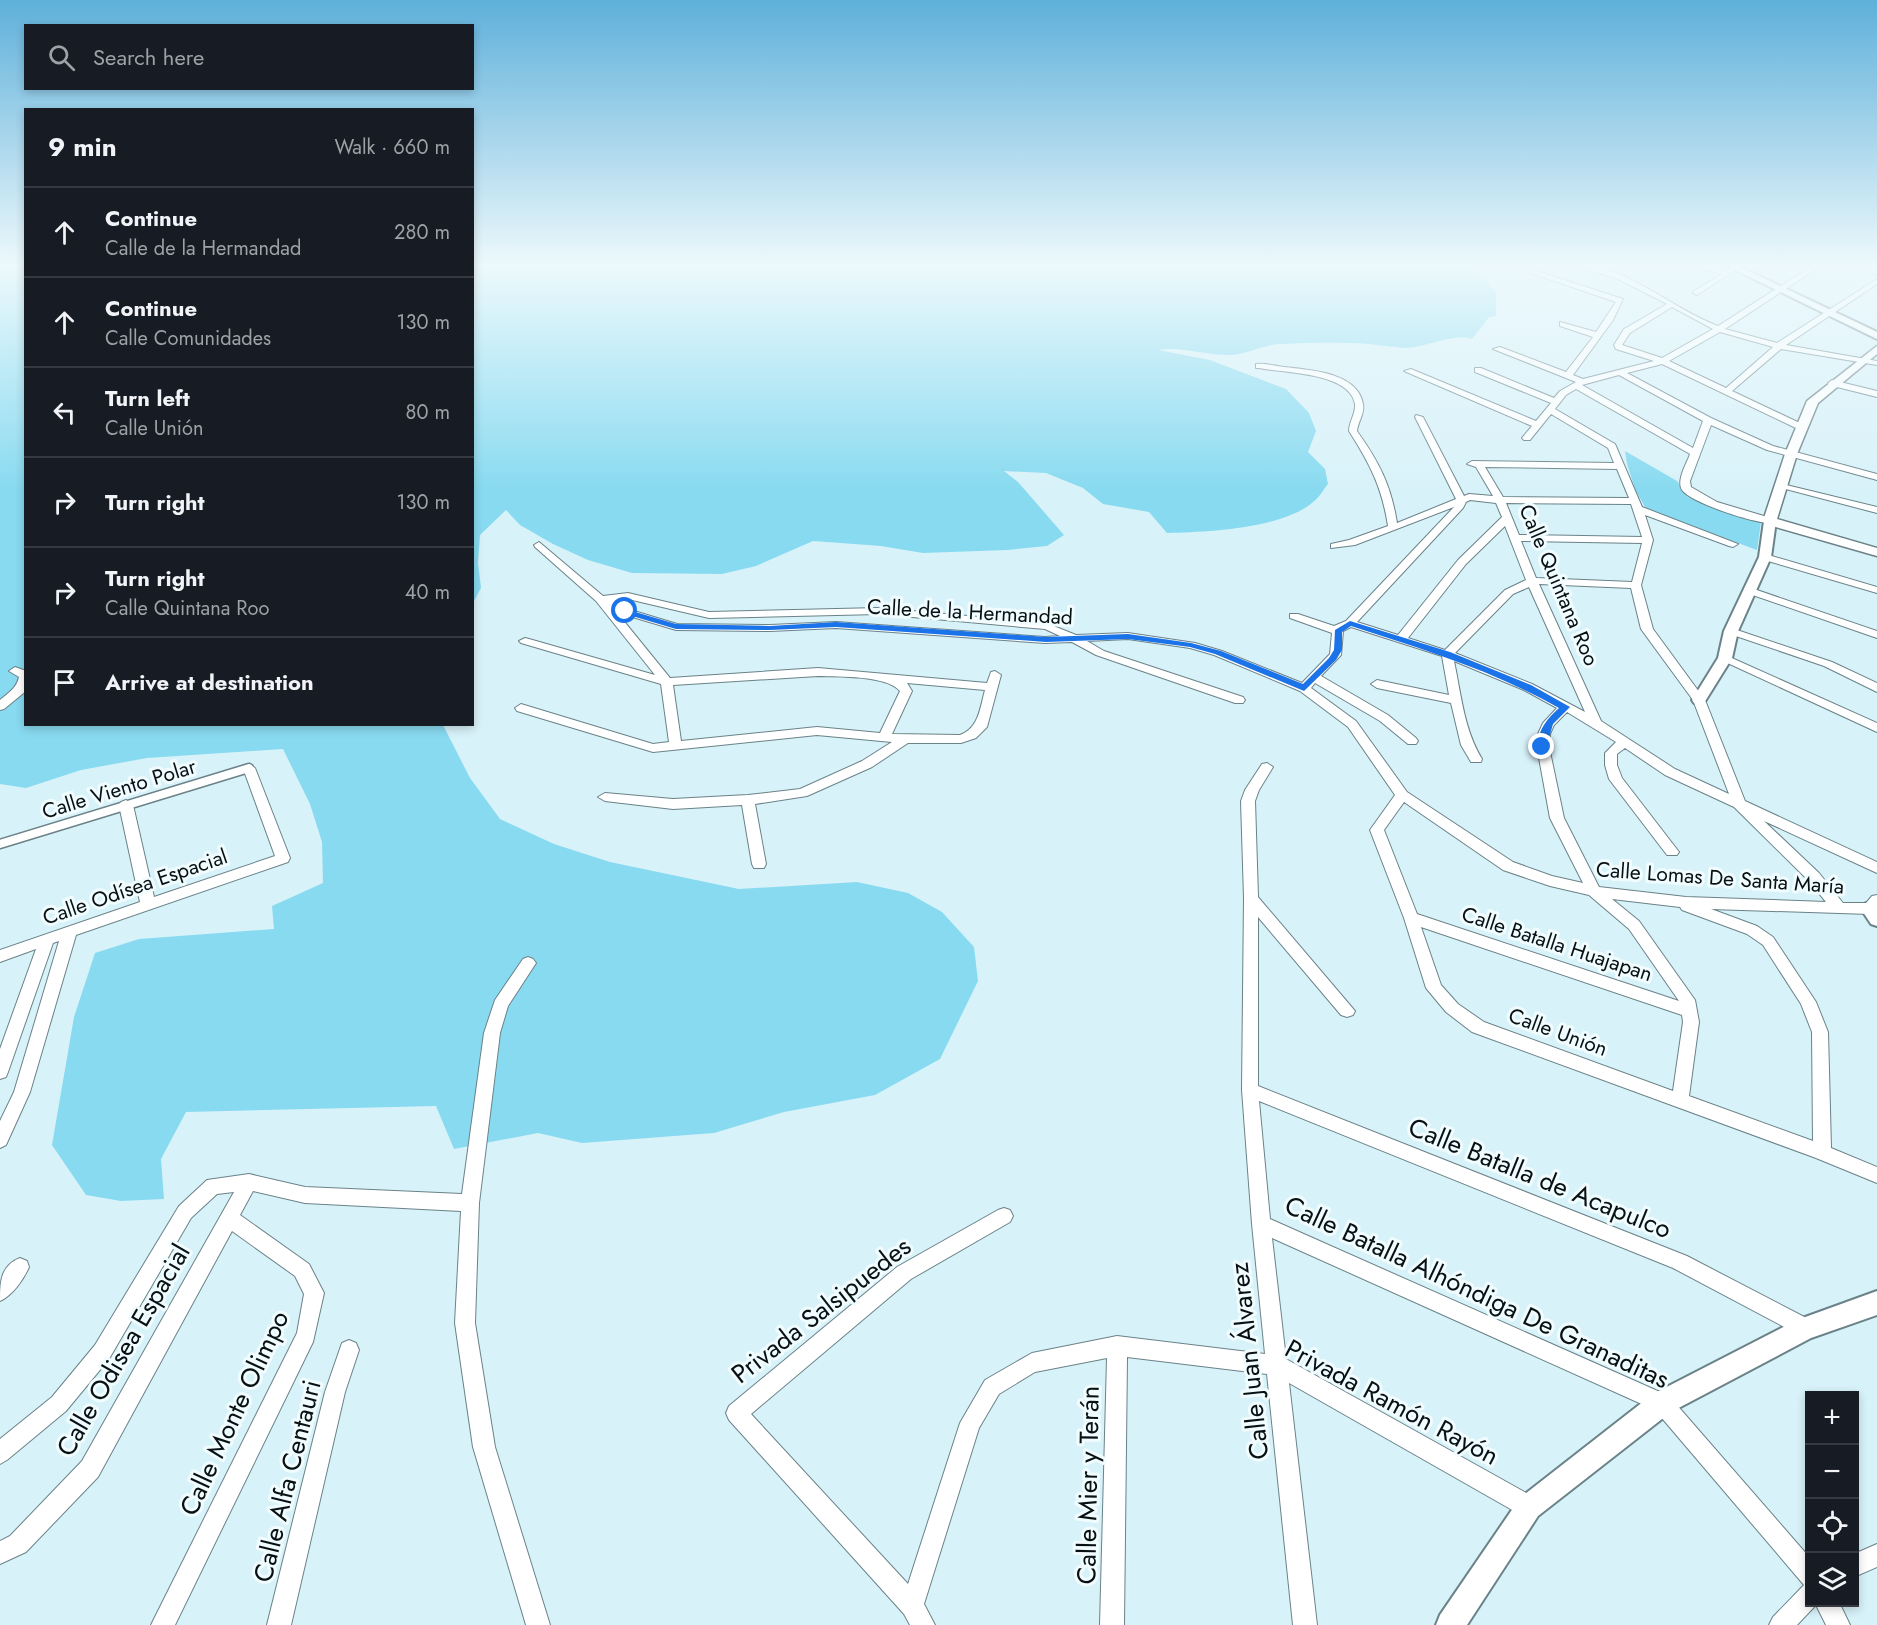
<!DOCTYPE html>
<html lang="en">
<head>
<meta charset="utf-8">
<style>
  :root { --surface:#171b24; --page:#20242c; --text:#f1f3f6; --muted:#9ea1a6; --line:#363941 }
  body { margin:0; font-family:Jost,sans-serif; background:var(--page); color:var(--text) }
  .controls { position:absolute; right:18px; bottom:18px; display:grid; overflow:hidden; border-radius:0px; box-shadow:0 3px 9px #0003 }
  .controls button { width:54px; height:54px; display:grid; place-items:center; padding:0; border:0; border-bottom:2px solid var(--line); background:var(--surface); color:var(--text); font:30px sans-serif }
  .stop { position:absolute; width:18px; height:18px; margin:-14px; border:4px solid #1a73e8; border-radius:50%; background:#fff }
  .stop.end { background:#1a73e8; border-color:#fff; box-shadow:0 2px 6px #0008 }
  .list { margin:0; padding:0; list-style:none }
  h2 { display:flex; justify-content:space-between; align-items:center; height:78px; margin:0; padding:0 24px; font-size:26px }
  h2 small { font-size:20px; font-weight:400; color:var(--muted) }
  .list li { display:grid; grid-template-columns:39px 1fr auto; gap:18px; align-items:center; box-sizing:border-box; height:90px; padding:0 24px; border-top:2px solid var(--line) }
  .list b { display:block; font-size:22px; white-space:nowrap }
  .list p { margin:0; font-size:20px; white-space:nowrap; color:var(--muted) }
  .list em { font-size:20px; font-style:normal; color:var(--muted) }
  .icon { flex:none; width:33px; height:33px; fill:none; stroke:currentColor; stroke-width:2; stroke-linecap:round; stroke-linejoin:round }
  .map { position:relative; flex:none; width:1877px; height:1625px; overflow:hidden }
  .search { position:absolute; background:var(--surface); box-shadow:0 3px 9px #0003; left:24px; top:24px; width:450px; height:66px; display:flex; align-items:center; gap:15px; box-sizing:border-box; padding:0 21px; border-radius:0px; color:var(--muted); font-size:22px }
  .panel { position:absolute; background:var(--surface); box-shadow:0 3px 9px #0003; left:24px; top:108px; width:450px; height:618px; border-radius:0px }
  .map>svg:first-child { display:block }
  .green { fill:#88daf0 }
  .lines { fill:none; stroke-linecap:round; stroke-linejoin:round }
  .pedestrian-casing { stroke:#6a8288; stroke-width:11 }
  .minor-casing { stroke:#6a8288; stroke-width:2 }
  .tertiary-casing { stroke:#6a8288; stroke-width:4 }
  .secondary-casing { stroke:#6a8288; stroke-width:3 }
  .pedestrian { stroke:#fff; stroke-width:8 }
  .minor { fill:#fff; fill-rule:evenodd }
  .tertiary { fill:#fff; fill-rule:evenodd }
  .secondary { fill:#fff; fill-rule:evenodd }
  .route { fill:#1a73e8 }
  .labels { text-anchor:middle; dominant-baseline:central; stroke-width:6; stroke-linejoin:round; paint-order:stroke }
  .street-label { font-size:21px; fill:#071012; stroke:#f1fcff }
  .near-street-label { font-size:26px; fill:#071012; stroke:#f1fcff }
</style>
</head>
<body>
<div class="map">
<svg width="1877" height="1625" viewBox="0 0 1877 1625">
  <rect width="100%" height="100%" fill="#d8f2f9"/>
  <g class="green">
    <polygon points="0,263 25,263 26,724 443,725 470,778 500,819 554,844 610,862 739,889 857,882 908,893 942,912 974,947 978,981 940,1059 875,1095 784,1112 714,1133 582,1143 538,1133 454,1149 436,1106 186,1112 161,1159 164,1199 121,1201 86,1195 52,1145 74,1017 95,953 139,939 274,929 272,906 323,883 322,842 310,804 283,749 147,758 81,770 26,788 0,784"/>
    <path d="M473,263H1457L1487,281L1496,292V316L1489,317L1472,339C1450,333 1427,348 1405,348C1392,347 1380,345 1368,344C1339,342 1309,343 1280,344C1262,345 1248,354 1231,355C1207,356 1181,346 1158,350L1210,360L1286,389L1309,413L1316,431L1308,452L1325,469L1328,484C1323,490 1319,498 1313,502C1282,529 1206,532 1167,533L1149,512L1103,504L1083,488L1046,473L1004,471L1018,482L1064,535L1047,546L1007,550L923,553L881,546L813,541L756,566L722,574L632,573L588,560L553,544L520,525L506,510L480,535L478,563L481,588L473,603Z"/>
    <polygon points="1625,451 1677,481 1688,497 1761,522 1757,550 1646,509 1635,489 1627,464"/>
  </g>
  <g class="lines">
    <defs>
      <polyline id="pedestrian" points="0,844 249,768"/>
      <g id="minor">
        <path d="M1501,263H1512L1623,299L1613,320L1573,375L1583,379L1654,361L1616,349L1614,345L1624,329L1667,304L1620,280L1569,263C1625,263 1668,307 1718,326L1817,263H1825L1725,329L1777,343L1877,279V284L1786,345L1877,361V365L1781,349L1732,391L1804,425V429H1798L1662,364L1627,373L1711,418L1773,446L1877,474V480L1767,450L1711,425L1690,481L1691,487L1717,502L1774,519V523C1758,525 1691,503 1682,490C1676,480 1687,463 1690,454L1576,389L1566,395L1555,409L1615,444L1642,507L1738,544L1733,547L1729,546L1645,515L1653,540L1641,585L1653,629L1705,700L1745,801L1877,862V873L1764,821L1819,873L1843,903H1866L1872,896L1877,895V910L1870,914L1711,909L1757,926L1773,937L1816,1002L1828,1032L1831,1148L1877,1167V1183L1816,1158L1472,1032L1446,1012L1426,988L1404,918L1370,830L1395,795L1348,727L1300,691L1214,655L1190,648L1128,639L1087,641L1104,651L1243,697L1245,700L1243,703H1235L1096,655L1072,642L1045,643L836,628L770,631L676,630L626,615L614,609L670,678L818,668L987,683L991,672L995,671L1001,675L987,727L976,738L961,743H908L872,767L807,796L755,804L766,864L764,868H754L752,864L742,805L673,809L605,801L598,797L605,793L673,799L748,795L800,789L862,761L892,742L817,735L653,752L517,711L515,708L521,704L653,744L669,742L661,684L521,643L519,641L525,638L529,639L655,675L596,601L535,547L534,545L539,542L603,596L628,593L709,612L879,608L1046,623L1076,635L1128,633L1195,643L1222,651L1302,683L1330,654L1332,633L1290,618V614H1298L1334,626L1346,621L1454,507L1355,545L1331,548V544L1349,540L1388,526C1382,487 1370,464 1349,431C1349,422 1356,413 1355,404C1350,372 1283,373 1259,368H1256V364C1265,363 1275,366 1284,367C1309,370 1358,372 1363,404C1365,413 1358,422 1357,431C1379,462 1391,485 1397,523L1456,499L1415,417L1416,415L1423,417L1464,496L1469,494L1493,496L1476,467L1467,464L1472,461L1614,463L1608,448L1551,414L1530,440H1524L1522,438L1532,426L1404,371L1411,369L1536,421L1551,403L1475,372V368H1481L1554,398L1560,391L1576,382L1493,349L1500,347L1566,372L1593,337L1560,326V322L1596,332L1616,302ZM1672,307L1713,329L1662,358L1622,345L1630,333ZM1720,332L1773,347L1726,388L1669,361ZM1619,375L1703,421L1693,448L1582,385ZM1485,467L1617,469L1629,498L1503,497ZM1470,500L1496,503L1502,517L1458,560L1398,635L1357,622L1463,508L1466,502ZM1506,503L1631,504L1642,537L1519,535ZM1505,526L1526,580L1505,590L1445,650L1408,638L1466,564ZM1521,541L1642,543L1632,582L1536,578ZM1539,584L1631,588L1641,629L1693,700L1729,794L1675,769L1601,721ZM1529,587L1585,712L1532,684L1455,653L1513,594ZM628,599L709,618L879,614L1045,629L1060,636L1045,637L836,622L770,625L677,624L634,611L614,601ZM1351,627L1442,656L1449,695L1377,680L1371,684L1377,688L1451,703L1461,745L1471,762H1481L1482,759C1464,730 1461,694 1454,661L1524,690L1557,708L1543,723L1538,734L1537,747L1550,818L1583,883L1552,876L1513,862L1407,792L1356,721L1311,688L1315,683L1380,721L1408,744H1416L1418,741L1416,738L1388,715L1321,676L1341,655L1343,631ZM818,676C839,677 886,675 900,691L880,733L817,727L681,741L673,685ZM907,683L985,690C980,708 979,728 960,735L892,734L912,691ZM1567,712L1616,742L1605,753V765L1609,779L1667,855H1677L1679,852L1622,778L1617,765V754L1625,748L1665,775L1734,807L1809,881L1826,902L1686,897L1599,887L1564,818L1549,747L1550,734L1554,725ZM1404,802L1503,870L1550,886L1589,895L1629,929L1679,1001L1417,914L1384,830ZM1612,899L1680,907L1682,910L1747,934L1763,945L1801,1004L1812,1032L1813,1141L1689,1096L1699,1022L1695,1000L1639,921ZM1421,927L1682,1015L1683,1022L1673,1091L1484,1022L1458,1004L1441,985Z"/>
        <polygon points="1659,263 1667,263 1659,268 1655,268 1655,266"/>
        <polygon points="1683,263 1696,263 1726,271 1738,263 1746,263 1697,295 1693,293 1694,291 1722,274"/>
        <polygon points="1847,263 1858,263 1877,270 1877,274"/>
        <polygon points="1832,380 1877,391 1877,397 1829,385 1828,383"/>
        <polygon points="1778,483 1877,507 1877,513 1778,487"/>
        <polygon points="1765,554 1877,587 1877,593 1761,559 1760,557"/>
        <polygon points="1748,587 1877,631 1877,638 1744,592 1744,588"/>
        <polygon points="1731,628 1832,662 1877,683 1877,692 1824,666 1727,633 1727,629"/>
        <polygon points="1725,655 1877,723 1877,732 1721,660 1719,658"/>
        <path d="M15,667L26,671V691L4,709L0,710V700C8,693 17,688 19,677L9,671Z"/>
        <polygon points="1267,763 1273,767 1259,790 1255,801 1258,897 1355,1011 1353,1015 1347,1017 1341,1015 1258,917 1258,1086 1687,1256 1812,1321 1815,1328 1812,1335 1805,1338 1673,1268 1259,1101 1270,1219 1669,1396 1810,1558 1810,1602 1839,1602 1850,1625 1826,1625 1816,1605 1797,1625 1769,1625 1773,1617 1804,1585 1655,1410 1272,1238 1286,1359 1537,1499 1540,1507 1537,1515 1529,1518 1521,1515 1289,1383 1317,1625 1293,1625 1267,1374 1127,1357 1124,1625 1100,1625 1107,1358 1035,1372 999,1394 979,1428 924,1604 935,1625 910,1625 904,1614 729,1420 726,1413 729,1406 897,1267 998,1210 1004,1208 1010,1210 1013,1216 1010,1222 911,1279 751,1414 908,1584 960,1423 985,1380 1032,1353 1117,1336 1265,1354 1252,1224 1242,1090 1244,898 1241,801 1245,790 1262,764"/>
        <polygon points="249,764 255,768 290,858 288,862 76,935 30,1092 6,1145 0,1148 0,1121 14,1092 59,941 53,943 8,1072 6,1077 0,1079 0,1049 36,949 0,962 0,950 140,902 119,805 121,802 126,800 133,805 154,897 275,856 243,768"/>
        <polygon points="528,957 533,959 536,963 508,1006 500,1033 479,1203 475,1323 495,1447 550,1625 526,1625 473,1447 455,1323 461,1211 305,1203 253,1191 240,1215 309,1264 324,1293 313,1342 175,1625 151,1625 297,1333 304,1294 295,1276 232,1231 98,1477 26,1552 0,1564 0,1541 10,1536 82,1461 234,1192 217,1194 191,1218 109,1359 66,1411 7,1460 0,1464 0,1439 52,1397 95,1345 179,1206 207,1180 249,1174 305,1187 462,1194 484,1033 495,1000 523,959"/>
        <path d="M20,1258L27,1261L29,1267C24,1279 12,1296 0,1301C0,1283 0,1266 20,1258Z"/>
        <polygon points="349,1340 356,1343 359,1350 345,1392 291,1625 267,1625 325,1392 342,1343"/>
        <polygon points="1877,1544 1877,1567 1854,1577 1854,1554"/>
      </g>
      <g id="tertiary">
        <polygon points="1721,263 1732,263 1877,332 1877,339"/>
        <polygon points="1770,517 1776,521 1771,557 1738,631 1732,658 1704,703 1694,703 1692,700 1718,658 1724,631 1759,557 1764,521"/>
        <polygon points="1870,902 1877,905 1877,926 1871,924 1861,909 1864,904"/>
        <polygon points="1877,1291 1877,1315 1811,1338 1671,1412 1538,1516 1467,1625 1436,1625 1440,1615 1520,1498 1653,1394 1797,1320"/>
      </g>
      <polygon id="secondary" points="1877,346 1877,354 1818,403 1797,454 1777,519 1877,548 1877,556 1765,524 1763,521 1785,454 1807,401"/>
    </defs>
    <use href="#pedestrian" class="pedestrian-casing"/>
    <use href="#minor" class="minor-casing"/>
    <use href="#tertiary" class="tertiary-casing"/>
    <use href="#secondary" class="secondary-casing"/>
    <use href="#pedestrian" class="pedestrian"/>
    <use href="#minor" class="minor"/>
    <use href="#tertiary" class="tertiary"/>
    <use href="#secondary" class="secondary"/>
  </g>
  <linearGradient id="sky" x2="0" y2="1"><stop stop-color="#5eb0da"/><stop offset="0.54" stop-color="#edf9fc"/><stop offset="1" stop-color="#edf9fc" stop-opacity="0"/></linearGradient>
  <rect width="1877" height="491" fill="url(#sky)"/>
  <path class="route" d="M625,609L676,624L770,626L836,622L1046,637L1128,634L1191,643L1221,651L1303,684L1329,658L1334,650L1335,630L1350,621L1450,652L1531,685L1570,707L1553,724L1546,749H1539C1536,731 1547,719 1559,708C1494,671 1423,649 1351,626L1342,632V650L1336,660L1304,691L1215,654L1190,647L1128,639L1046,642L836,627L770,630L676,629L622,613L621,611Z"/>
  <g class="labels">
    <g class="street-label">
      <text transform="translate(1559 585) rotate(67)">Calle Quintana Roo</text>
      <text transform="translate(970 612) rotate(3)">Calle de la Hermandad</text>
      <text transform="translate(119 789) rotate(-17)">Calle Viento Polar</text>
      <text transform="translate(1720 878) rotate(4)">Calle Lomas De Santa María</text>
      <text transform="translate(135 887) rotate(-19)">Calle Odísea Espacial</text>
      <text transform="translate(1557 944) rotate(18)">Calle Batalla Huajapan</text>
      <text transform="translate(1558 1032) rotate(20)">Calle Unión</text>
    </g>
    <g class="near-street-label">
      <text transform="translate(1540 1178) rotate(22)">Calle Batalla de Acapulco</text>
      <text transform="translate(1477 1292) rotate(25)">Calle Batalla Alhóndiga De Granaditas</text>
      <text transform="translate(821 1310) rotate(-38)">Privada Salsipuedes</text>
      <text transform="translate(123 1350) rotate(-60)">Calle Odisea Espacial</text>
      <text transform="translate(1249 1361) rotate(-96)">Calle Juan Álvarez</text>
      <text transform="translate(1392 1402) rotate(28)">Privada Ramón Rayón</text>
      <text transform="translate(234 1413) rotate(-65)">Calle Monte Olimpo</text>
      <text transform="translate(287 1481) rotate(-76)">Calle Alfa Centauri</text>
      <text transform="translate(1088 1485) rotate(-89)">Calle Mier y Terán</text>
    </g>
  </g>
</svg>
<div class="controls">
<button>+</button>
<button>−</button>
<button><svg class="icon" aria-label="locate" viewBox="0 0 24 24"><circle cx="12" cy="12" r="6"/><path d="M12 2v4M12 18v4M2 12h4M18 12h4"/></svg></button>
<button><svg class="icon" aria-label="layers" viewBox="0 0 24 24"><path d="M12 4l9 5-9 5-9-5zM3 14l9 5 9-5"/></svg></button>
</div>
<div class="stop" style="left:625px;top:611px"></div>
<div class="stop end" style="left:1542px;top:747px"></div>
<div class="search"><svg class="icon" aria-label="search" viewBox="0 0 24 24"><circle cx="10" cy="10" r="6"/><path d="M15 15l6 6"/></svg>Search here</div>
<section class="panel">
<h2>9 min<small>Walk · 660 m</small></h2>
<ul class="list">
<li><svg class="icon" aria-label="ahead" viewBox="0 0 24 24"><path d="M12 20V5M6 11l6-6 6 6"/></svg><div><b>Continue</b><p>Calle de la Hermandad</p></div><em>280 m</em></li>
<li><svg class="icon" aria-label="ahead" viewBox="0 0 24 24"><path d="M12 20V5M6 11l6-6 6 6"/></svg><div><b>Continue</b><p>Calle Comunidades</p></div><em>130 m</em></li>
<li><svg class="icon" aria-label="left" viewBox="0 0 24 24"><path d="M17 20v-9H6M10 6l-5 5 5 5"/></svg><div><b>Turn left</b><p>Calle Unión</p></div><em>80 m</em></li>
<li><svg class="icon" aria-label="right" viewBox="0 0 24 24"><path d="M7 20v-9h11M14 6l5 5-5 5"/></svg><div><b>Turn right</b></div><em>130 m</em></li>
<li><svg class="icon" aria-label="right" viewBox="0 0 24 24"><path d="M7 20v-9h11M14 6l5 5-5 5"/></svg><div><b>Turn right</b><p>Calle Quintana Roo</p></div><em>40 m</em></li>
<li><svg class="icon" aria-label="arrive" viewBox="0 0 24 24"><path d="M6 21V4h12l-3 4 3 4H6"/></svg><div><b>Arrive at destination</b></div></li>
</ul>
</section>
</div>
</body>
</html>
